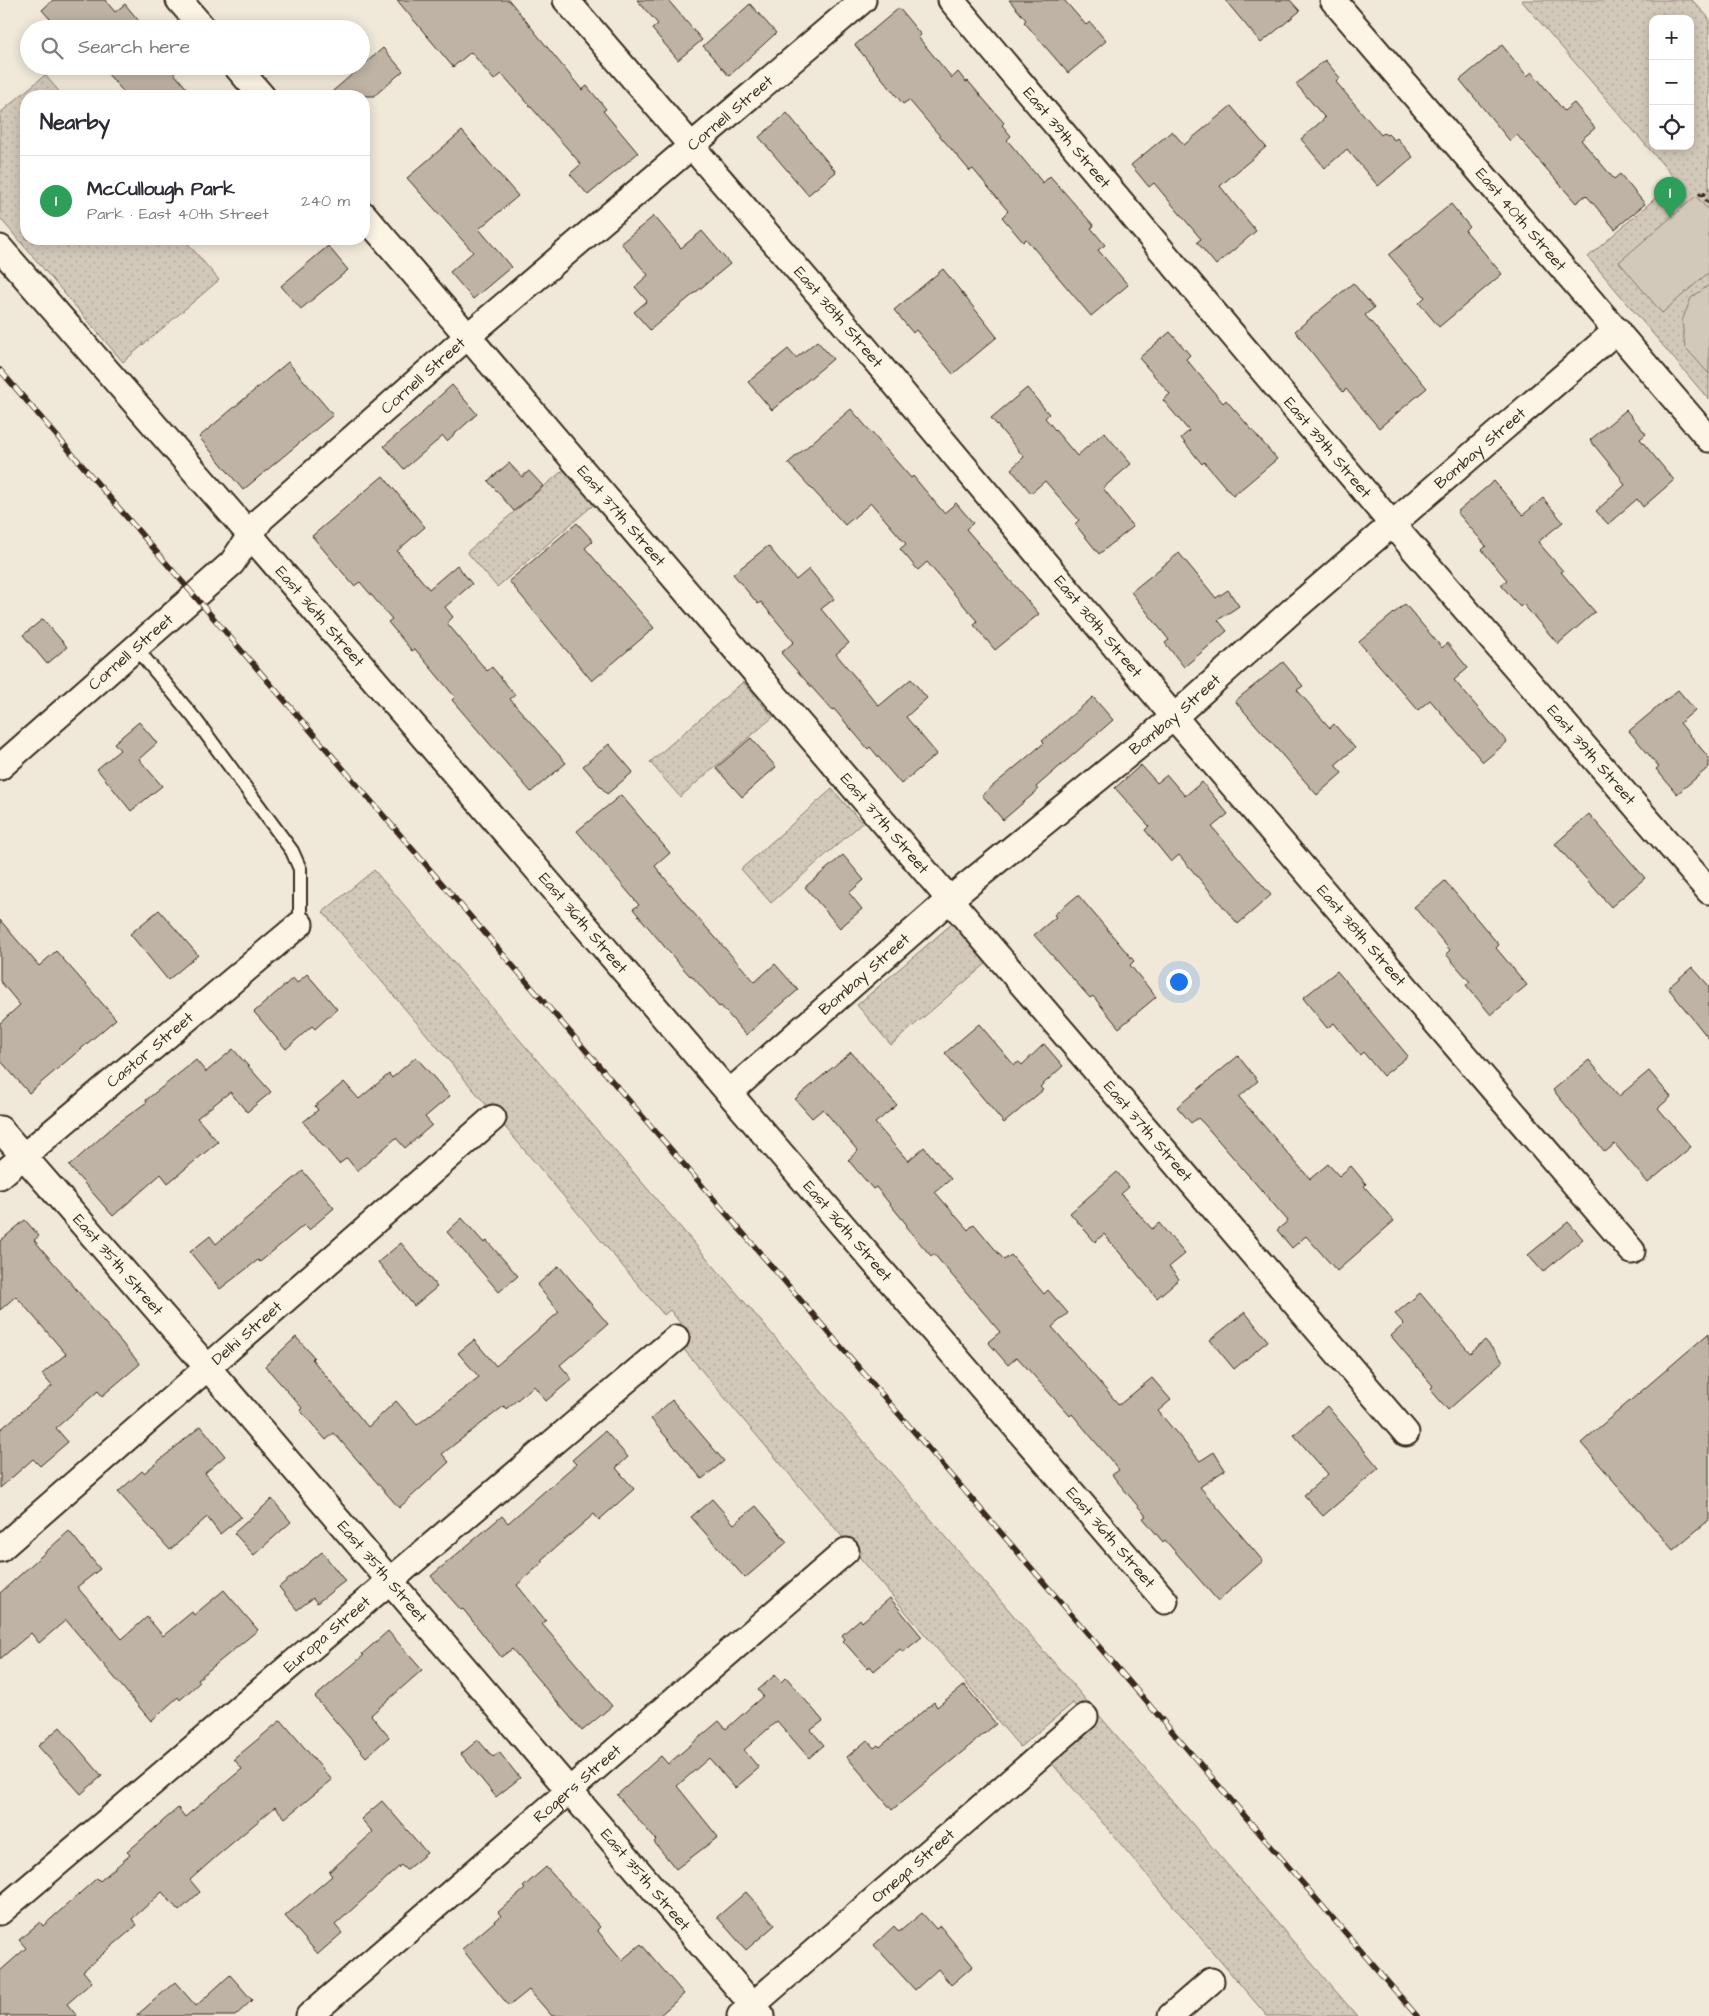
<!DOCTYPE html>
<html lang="en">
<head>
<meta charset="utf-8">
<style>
  :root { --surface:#fff; --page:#f7f7f7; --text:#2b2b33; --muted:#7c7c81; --line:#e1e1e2; --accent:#ea580c }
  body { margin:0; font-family:"Architects Daughter",sans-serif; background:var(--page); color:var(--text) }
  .controls { position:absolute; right:15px; top:15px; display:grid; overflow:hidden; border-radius:10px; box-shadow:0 2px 12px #0003 }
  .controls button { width:45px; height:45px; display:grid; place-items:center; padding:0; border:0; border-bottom:1px solid var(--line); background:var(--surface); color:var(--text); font:25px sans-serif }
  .you { position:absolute; left:1178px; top:981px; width:18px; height:18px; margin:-12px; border:4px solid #fff; border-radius:50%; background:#1a73e8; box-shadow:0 0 0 8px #1a73e833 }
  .badge { display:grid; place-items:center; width:32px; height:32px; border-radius:50%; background:var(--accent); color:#fff; font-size:16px; font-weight:700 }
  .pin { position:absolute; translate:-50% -41px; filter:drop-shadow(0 1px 2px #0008) }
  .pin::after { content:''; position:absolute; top:26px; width:18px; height:15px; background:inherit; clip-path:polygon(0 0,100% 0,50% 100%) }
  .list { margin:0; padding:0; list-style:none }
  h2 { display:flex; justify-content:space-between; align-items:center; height:65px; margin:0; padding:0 20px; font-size:21px }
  h2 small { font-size:16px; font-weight:400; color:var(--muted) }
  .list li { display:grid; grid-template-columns:32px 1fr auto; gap:15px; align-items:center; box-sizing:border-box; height:90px; padding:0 20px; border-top:1px solid var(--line) }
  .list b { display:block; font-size:19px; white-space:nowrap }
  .list p { margin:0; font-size:16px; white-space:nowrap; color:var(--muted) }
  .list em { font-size:16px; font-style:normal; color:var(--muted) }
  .icon { flex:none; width:28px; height:28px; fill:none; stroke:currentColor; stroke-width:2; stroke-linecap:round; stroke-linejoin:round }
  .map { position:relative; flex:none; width:1709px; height:2016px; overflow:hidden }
  .search { position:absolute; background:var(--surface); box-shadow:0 2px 12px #0003; left:20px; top:20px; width:350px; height:55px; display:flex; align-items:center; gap:12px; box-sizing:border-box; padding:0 18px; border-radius:28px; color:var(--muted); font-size:19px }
  .panel { position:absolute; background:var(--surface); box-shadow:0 2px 12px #0003; left:20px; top:90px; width:350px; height:155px; border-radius:20px }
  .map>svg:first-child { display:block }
  .grass { fill:url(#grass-dots); stroke:#867a6c; fill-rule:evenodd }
  .garden { fill:#d2c9ba; stroke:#867a6c }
  .building { fill:#beb3a4; stroke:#3b2a1e }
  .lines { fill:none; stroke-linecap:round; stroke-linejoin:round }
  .service-casing { stroke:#3b2a1e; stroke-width:16 }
  .minor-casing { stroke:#3b2a1e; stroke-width:29 }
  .path { stroke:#3b2a1e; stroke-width:3; stroke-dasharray:5 4; stroke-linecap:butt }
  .service { stroke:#fcf5e5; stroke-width:12 }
  .minor { stroke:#fcf5e5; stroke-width:25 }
  .rail-casing { stroke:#3b2a1e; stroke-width:5.5 }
  .rail { stroke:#fcf5e5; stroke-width:4; stroke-dasharray:11; stroke-linecap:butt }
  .labels { text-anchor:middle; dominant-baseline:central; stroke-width:4.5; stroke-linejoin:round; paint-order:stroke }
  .street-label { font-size:16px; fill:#3b2a1e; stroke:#fcf5e5 }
</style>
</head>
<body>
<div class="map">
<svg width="1709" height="2016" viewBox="0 0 1709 2016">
  <defs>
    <pattern id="grass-dots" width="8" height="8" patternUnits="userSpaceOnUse" patternTransform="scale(1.25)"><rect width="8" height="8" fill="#d2c9ba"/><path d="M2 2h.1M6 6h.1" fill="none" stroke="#b5ad9f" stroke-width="1.8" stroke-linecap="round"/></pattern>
  </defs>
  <rect width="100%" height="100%" fill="#f0e9d9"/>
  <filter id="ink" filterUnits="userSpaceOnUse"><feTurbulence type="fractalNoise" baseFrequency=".02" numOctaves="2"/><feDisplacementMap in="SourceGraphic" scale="10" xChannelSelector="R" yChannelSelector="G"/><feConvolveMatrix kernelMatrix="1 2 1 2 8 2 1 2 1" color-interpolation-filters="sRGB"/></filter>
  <g filter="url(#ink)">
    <g class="grass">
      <path d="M1521,0H1692L1709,18V400L1588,257L1676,180ZM1653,19H1690V146H1653Z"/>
      <polygon points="45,75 63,96 26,96 26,239 184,239 219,280 123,362 0,218 0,113"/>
      <polygon points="568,466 598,501 497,587 467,552"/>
      <polygon points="743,682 773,717 680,797 650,762"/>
      <polygon points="832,789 862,823 771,903 741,869"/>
      <polygon points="374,870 1357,2016 1267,2016 1050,1761 1092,1726 1073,1703 1020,1747 681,1346 691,1337 670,1310 664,1315 323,912"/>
      <polygon points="954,922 988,962 891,1045 857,1005"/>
    </g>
    <g class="garden">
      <polygon points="1696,196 1709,211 1709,272 1662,313 1619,262"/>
      <polygon points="1709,285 1709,374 1685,347 1682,321 1691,298"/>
    </g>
    <g class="building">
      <polygon points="53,0 105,0 115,12 125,4 143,26 141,29 59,29 42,10"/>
      <polygon points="397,0 509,0 582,90 587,86 606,109 603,111 638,153 588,195 570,174 581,164 502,74 494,80 471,52 453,67"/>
      <polygon points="637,0 668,0 702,40 678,60 652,29 658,24"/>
      <polygon points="1009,0 1064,0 1086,25 1090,22 1106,41 1068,73 1024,22 1026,20"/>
      <polygon points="1225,0 1290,0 1300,11 1261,43"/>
      <polygon points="750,4 776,33 729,76 703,46"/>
      <polygon points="899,8 921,35 918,37 952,78 958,72 966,82 968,81 1004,123 1002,125 1011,136 1007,140 1043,183 1050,176 1094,226 1091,228 1105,245 1098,250 1128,285 1091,316 1026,239 1023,242 1002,217 1008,211 973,169 970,171 909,100 903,104 855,45"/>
      <polygon points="1502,45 1527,76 1532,72 1564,111 1574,103 1595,128 1581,140 1614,179 1620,174 1645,204 1615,229 1586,195 1576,203 1517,135 1510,141 1460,80"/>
      <polygon points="383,48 403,71 374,96 327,96"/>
      <polygon points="1325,60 1340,78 1336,82 1381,135 1384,133 1386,135 1388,134 1394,140 1397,138 1413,157 1378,186 1347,149 1325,168 1301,139 1325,118 1296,84"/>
      <polygon points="101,66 168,66 193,96 127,96"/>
      <polygon points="1231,106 1266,147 1220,186 1256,231 1216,265 1197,242 1201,239 1154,183 1149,187 1131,165 1172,131 1184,145"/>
      <polygon points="787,113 836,172 808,195 759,137"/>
      <polygon points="462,131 518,196 479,229 511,267 473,299 450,272 473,252 407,178"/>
      <polygon points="1451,204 1469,226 1465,230 1502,274 1439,327 1419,303 1425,297 1389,255"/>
      <polygon points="654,216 681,248 702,231 730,264 650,330 634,312 647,301 635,287 648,275 621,243"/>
      <polygon points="328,246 348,270 301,309 281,286"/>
      <polygon points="943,269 997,337 953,374 916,330 913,333 894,310"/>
      <polygon points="1353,283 1374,308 1365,315 1427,388 1379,428 1346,389 1343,392 1295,331"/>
      <polygon points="1170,332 1190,355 1186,359 1223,403 1226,400 1277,459 1233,496 1204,462 1202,464 1181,438 1189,431 1163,400 1170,394 1139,358"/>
      <polygon points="817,341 833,359 772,410 748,382 788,349 796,358"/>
      <polygon points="288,362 333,415 243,490 199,437"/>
      <polygon points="452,385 477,414 447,441 443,436 404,469 384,446 423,413 422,412"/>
      <polygon points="1027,388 1049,414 1045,418 1077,456 1104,432 1131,464 1103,488 1133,527 1099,554 1075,524 1079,520 1045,481 1031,493 1011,469 1024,457 991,418"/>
      <polygon points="851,409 911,478 913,476 944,513 956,503 973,523 966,529 1039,614 995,650 974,625 977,621 927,562 918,570 900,549 906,544 871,503 845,525 788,463"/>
      <polygon points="1626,410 1646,434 1640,439 1674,480 1643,507 1637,499 1608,524 1596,511 1625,485 1620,479 1621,478 1590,440"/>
      <polygon points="509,463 522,477 529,471 543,486 514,511 488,481"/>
      <polygon points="383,476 425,527 397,551 429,589 457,565 472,584 445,607 453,617 447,623 487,671 492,667 515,695 510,699 566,763 531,792 452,700 455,697 415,649 412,651 388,622 392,619 360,582 354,586 312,536"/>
      <polygon points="1494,481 1523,515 1543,498 1563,522 1538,542 1563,571 1561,572 1595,612 1558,644 1523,604 1520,607 1501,585 1507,580 1482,550 1486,546 1457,512"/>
      <polygon points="577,523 593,541 585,548 654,628 592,681 509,581"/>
      <polygon points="768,546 796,580 809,569 834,599 821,609 849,643 836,654 879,706 911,679 927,698 906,717 937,754 901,784 870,747 868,749 834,709 832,710 781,653 794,642 761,602 758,604 733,574"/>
      <polygon points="1179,553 1216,598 1228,590 1239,606 1218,620 1227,631 1184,667 1165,643 1169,640 1131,592"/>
      <polygon points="1405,604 1442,648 1447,643 1468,668 1454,680 1507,742 1483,762 1430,700 1418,710 1359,642"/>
      <polygon points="43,619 67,647 47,664 23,635"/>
      <polygon points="1283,662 1303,686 1297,690 1330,728 1334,724 1355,748 1335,765 1342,773 1317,795 1235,701"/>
      <polygon points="1678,690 1695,710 1680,723 1709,758 1709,767 1677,794 1656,769 1659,767 1629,731"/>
      <polygon points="1093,697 1113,720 1036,787 1038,790 1003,820 982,795 1044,743 1042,741"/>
      <polygon points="139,722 157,743 139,759 162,786 131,811 97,769 120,750 114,743"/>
      <polygon points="751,738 776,767 742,797 716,768"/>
      <polygon points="609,744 633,772 607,794 583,766"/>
      <polygon points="1141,765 1157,783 1167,775 1185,796 1202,782 1228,814 1212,827 1271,895 1238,924 1179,855 1171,862 1145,830 1149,826 1115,788"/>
      <polygon points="621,795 670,853 655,866 689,908 755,982 775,964 798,990 746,1035 721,1006 719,1007 691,975 690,976 669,952 633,909 639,905 577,831"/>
      <polygon points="1589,814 1645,878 1611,907 1555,844"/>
      <polygon points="843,855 864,880 849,893 862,909 840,928 805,887"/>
      <polygon points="1445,881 1499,945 1496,948 1527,985 1491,1015 1466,985 1470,982 1446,954 1450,950 1414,907"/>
      <polygon points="1078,895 1134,961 1130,965 1156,997 1119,1028 1093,996 1090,998 1034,935 1056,917 1054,915"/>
      <polygon points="159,910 198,955 168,980 130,934"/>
      <polygon points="0,920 39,966 56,951 116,1019 29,1093 0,1060 0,1023 20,1005 0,981"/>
      <polygon points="1692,967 1709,986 1709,1039 1668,988"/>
      <polygon points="1337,971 1408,1056 1383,1076 1363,1052 1360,1055 1334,1023 1327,1028 1303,998"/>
      <polygon points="307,974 337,1009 315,1029 312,1026 286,1049 254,1012 293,978 297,983"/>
      <polygon points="979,1024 1014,1065 1019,1062 1022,1065 1044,1044 1063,1066 1040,1087 1043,1090 1004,1123 945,1053"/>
      <polygon points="233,1049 271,1092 247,1112 230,1092 197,1118 218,1142 168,1183 161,1174 113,1216 69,1166 115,1125 147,1102 146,1100 196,1060 206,1072"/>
      <polygon points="851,1052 897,1105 875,1123 908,1161 924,1147 951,1179 935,1192 968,1230 974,1224 1004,1260 1011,1255 1044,1294 1048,1290 1068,1313 1052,1327 1119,1405 1152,1378 1171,1400 1158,1411 1200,1461 1214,1452 1225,1470 1200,1487 1263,1561 1218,1601 1165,1540 1163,1542 1143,1518 1146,1516 1112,1475 1119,1470 1072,1414 1070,1416 1017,1357 1008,1365 988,1342 1000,1332 934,1254 931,1256 906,1227 907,1225 876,1187 873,1189 848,1160 858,1151 823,1109 812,1118 795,1099"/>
      <polygon points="1238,1056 1258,1081 1239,1097 1310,1179 1328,1164 1339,1176 1351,1166 1366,1184 1364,1186 1394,1221 1337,1271 1306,1236 1292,1248 1277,1230 1288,1221 1205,1125 1198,1118 1191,1123 1177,1107"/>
      <polygon points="416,1057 450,1096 425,1117 432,1125 405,1148 396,1138 357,1171 347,1158 339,1164 303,1122 318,1110 315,1106 344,1082 359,1099 389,1074 392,1078"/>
      <polygon points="1589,1060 1619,1096 1649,1071 1671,1097 1658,1108 1691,1147 1648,1183 1615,1144 1605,1152 1553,1090"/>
      <polygon points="303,1171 334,1208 309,1230 304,1225 260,1262 258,1260 220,1289 190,1252 210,1236 216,1244"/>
      <polygon points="1117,1172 1129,1187 1121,1194 1152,1229 1159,1223 1185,1254 1169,1267 1179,1279 1157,1298 1104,1234 1095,1242 1070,1213"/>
      <polygon points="462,1218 484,1243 487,1241 518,1276 499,1292 447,1232"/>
      <polygon points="25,1220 39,1236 34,1240 140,1364 102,1396 98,1391 56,1428 68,1442 40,1466 33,1459 0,1488 0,1430 52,1386 42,1374 66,1354 16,1296 0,1310 0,1241"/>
      <polygon points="1568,1222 1583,1239 1543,1272 1528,1255"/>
      <polygon points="401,1243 437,1287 414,1306 378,1262"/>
      <polygon points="559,1266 608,1324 560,1365 572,1379 546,1401 534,1386 506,1409 504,1406 442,1454 449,1462 399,1508 334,1433 326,1440 300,1410 302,1408 265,1366 296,1337 314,1357 312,1359 368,1427 396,1401 417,1425 479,1377 458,1353 474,1340 496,1366 559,1312 537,1285"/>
      <polygon points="1420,1293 1470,1353 1485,1340 1503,1361 1448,1410 1430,1389 1433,1386 1391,1336 1404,1324 1395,1314"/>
      <polygon points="1245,1312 1268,1341 1234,1369 1210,1340"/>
      <polygon points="1709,1333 1709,1520 1673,1550 1581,1443"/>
      <polygon points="672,1400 724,1461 702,1479 651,1419"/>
      <polygon points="1327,1406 1379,1468 1323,1516 1304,1495 1328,1474 1294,1435"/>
      <polygon points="201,1426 225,1456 205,1473 241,1517 220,1534 207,1517 170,1550 118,1492 142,1471 144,1473"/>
      <polygon points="605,1431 628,1457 616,1468 634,1489 599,1520 594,1514 541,1560 543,1562 517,1585 546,1621 542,1624 612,1706 582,1731 512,1649 501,1657 463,1609 461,1610 431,1576 502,1516 508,1523 576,1464 572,1460"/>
      <polygon points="272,1499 291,1522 254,1555 234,1533"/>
      <polygon points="712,1499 734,1524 756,1506 787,1542 745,1578 691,1517"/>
      <polygon points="69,1531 100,1569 77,1587 122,1639 147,1617 163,1636 192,1612 194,1615 224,1590 258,1630 198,1679 200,1682 180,1700 178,1697 151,1721 66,1620 39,1643 31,1633 0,1659 0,1593"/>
      <polygon points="322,1552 345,1581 317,1603 313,1598 297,1610 279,1587"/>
      <polygon points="890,1598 922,1637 903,1652 900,1649 874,1671 870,1666 867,1668 843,1641 845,1639 842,1635 860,1619 862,1622"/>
      <polygon points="388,1631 422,1670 371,1715 389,1737 366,1757 315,1697 364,1655 362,1654"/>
      <polygon points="775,1675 781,1682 786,1677 823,1721 811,1730 824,1745 809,1758 777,1721 744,1750 759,1768 735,1788 709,1758 677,1786 718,1837 676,1869 654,1842 656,1840 617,1795 661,1756 668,1764 719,1721 726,1729 763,1696 758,1690"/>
      <polygon points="964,1685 996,1724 892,1810 847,1757 867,1740 874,1748 878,1745 880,1747 934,1702 937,1707"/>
      <polygon points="281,1720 332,1780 285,1818 275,1807 218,1855 190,1880 200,1892 179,1911 162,1892 132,1919 137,1925 83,1971 92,1982 67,2004 77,2016 0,2016 0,1971 26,1948 19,1940 40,1922 43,1926 97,1878 100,1881 130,1855 127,1852 178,1808 185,1817 242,1769 234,1759"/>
      <polygon points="60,1727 102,1776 81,1794 38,1746"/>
      <polygon points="478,1740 493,1757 499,1752 520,1778 496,1797 461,1754"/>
      <polygon points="382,1801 427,1853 406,1870 401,1865 335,1925 342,1933 318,1954 285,1916 332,1876 329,1872 373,1832 361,1819"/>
      <polygon points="546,1867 600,1927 597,1930 622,1960 641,1944 684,1994 659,2016 552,2016 529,1990 509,2006 462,1949 501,1916 498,1912 525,1889 523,1887"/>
      <polygon points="746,1892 775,1925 746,1950 717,1917"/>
      <polygon points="922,1913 936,1929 940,1926 973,1966 951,1985 938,1969 915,1990 874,1945 894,1926 899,1932"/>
      <polygon points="230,1975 252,2000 235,2016 136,2016 175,1982 196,2006"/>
    </g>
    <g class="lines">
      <defs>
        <polyline id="service" points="136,648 195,719 292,851 300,869 300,924"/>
        <g id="minor">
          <polyline points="179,0 204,29"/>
          <path id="s1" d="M566,0L860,342L1174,717L1632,1251"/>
          <path id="s2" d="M951,0L1392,524L1709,891"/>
          <path id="s3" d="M1333,0L1709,439"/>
          <polyline points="236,66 262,96"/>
          <path id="s4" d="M364,215L1406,1433"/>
          <path id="s5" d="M0,248L232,514L1165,1601"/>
          <path id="s6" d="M0,767L232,563L261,519L468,336L863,0"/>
          <path id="s7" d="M729,1093L949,900L1174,717L1295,608L1617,330"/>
          <path id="s8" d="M0,1129L208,1368L762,2016"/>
          <path id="s9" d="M0,1176L300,924"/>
          <path id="s10" d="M0,1549L493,1118"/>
          <path id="s11" d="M0,1912L676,1338"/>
          <path id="s12" d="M309,2016L846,1551"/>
          <path id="s13" d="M740,2016L1085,1717"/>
          <polyline points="1171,2016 1211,1981"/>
        </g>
      </defs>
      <use href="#service" class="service-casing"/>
      <use href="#minor" class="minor-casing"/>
      <g class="path">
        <polyline points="1699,193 1709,204"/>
        <polyline points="1702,196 1709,189"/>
      </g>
      <use href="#service" class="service"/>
      <use href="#minor" class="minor"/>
      <defs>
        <polyline id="rail" points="0,370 1417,2016"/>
      </defs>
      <use href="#rail" class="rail-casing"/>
      <use href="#rail" class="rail"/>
    </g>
  </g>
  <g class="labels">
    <g class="street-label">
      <text stroke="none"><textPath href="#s6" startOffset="982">Cornell Street</textPath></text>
      <text stroke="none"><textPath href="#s2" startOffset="180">East 39th Street</textPath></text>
      <text stroke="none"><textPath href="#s3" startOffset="289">East 40th Street</textPath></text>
      <text stroke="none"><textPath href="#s1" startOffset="418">East 38th Street</textPath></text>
      <text stroke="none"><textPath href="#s6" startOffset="578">Cornell Street</textPath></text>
      <text stroke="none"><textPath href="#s2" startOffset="585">East 39th Street</textPath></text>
      <text stroke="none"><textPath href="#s7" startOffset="990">Bombay Street</textPath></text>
      <text stroke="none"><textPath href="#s4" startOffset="396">East 37th Street</textPath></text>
      <text stroke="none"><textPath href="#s5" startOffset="488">East 36th Street</textPath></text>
      <text stroke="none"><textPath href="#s1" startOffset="822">East 38th Street</textPath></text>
      <text stroke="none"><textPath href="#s6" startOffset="174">Cornell Street</textPath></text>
      <text stroke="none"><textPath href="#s7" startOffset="585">Bombay Street</textPath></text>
      <text stroke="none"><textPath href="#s2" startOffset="990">East 39th Street</textPath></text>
      <text stroke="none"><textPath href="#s4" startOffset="801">East 37th Street</textPath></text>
      <text stroke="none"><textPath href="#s5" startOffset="892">East 36th Street</textPath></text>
      <text stroke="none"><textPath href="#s1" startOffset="1228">East 38th Street</textPath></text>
      <text stroke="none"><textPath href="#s7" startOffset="180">Bombay Street</textPath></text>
      <text stroke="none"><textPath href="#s9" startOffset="196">Castor Street</textPath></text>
      <text stroke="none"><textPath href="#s4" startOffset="1206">East 37th Street</textPath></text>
      <text stroke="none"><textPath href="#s5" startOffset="1298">East 36th Street</textPath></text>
      <text stroke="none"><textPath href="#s8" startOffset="180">East 35th Street</textPath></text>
      <text stroke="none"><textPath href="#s10" startOffset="328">Delhi Street</textPath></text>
      <text stroke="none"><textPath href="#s5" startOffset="1702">East 36th Street</textPath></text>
      <text stroke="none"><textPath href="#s8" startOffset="585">East 35th Street</textPath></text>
      <text stroke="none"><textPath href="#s11" startOffset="429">Europa Street</textPath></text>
      <text stroke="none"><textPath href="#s12" startOffset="355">Rogers Street</textPath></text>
      <text stroke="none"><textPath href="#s13" startOffset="229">Omega Street</textPath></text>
      <text stroke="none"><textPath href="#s8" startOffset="990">East 35th Street</textPath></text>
    </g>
  </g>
</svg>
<div class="controls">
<button>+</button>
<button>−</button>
<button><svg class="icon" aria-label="locate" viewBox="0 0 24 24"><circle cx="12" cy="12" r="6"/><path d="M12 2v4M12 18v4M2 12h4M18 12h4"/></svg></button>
</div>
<div class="you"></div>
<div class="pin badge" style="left:1670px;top:218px;background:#2e9e5b">1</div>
<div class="search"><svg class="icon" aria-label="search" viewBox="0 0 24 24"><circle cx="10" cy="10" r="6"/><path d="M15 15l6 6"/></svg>Search here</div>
<section class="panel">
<h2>Nearby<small></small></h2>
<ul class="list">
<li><span class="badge" style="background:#2e9e5b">1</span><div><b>McCullough Park</b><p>Park · East 40th Street</p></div><em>240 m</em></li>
</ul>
</section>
</div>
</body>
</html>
